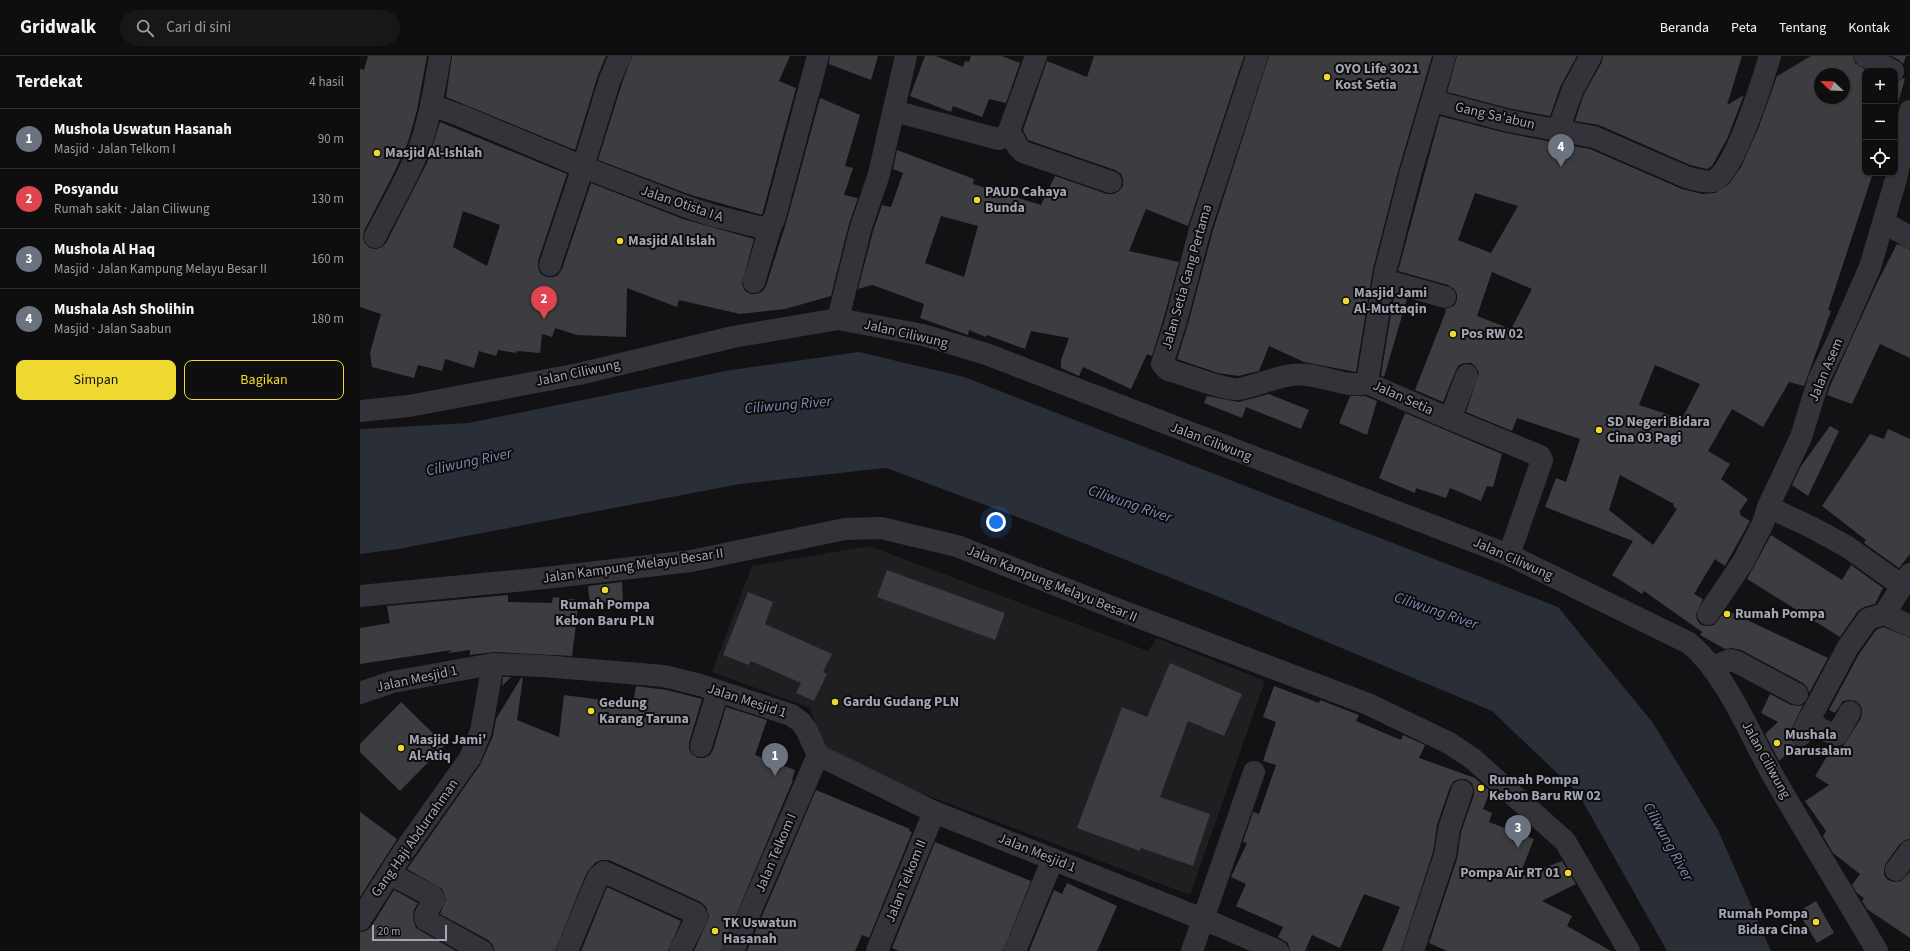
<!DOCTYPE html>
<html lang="id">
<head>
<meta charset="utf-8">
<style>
  :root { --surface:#0e0e0f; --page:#171718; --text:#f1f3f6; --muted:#9b9c9e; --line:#2e2e2f; --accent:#efd82f }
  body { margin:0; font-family:"Source Sans 3",sans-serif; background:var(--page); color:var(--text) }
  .controls { position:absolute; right:12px; top:12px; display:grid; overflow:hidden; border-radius:8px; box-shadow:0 1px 3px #0004 }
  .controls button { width:36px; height:36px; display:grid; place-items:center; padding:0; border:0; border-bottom:1px solid var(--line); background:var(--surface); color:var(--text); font:20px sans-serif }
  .compass { position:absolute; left:1454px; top:12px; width:36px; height:36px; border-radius:50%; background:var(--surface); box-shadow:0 1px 3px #0004; rotate:293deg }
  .scale { position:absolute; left:12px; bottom:10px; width:75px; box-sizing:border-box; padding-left:4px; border:2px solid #a4a5b4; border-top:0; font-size:11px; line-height:14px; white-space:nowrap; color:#a4a5b4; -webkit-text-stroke:3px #0d0d0f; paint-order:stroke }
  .you { position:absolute; left:636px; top:466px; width:14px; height:14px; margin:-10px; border:3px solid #fff; border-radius:50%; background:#1a73e8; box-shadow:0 0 0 6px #1a73e833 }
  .badge { display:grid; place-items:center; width:26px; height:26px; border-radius:50%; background:var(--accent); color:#fff; font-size:13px; font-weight:700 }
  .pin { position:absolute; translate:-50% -33px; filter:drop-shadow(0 1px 2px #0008) }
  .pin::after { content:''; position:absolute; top:21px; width:14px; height:12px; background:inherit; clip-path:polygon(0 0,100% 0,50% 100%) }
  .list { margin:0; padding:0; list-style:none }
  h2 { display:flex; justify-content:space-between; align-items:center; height:52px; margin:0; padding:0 16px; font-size:17px }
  h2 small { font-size:13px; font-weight:400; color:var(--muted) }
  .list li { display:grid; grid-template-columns:26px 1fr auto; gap:12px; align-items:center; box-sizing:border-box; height:60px; padding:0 16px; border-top:1px solid var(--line) }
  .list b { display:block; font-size:15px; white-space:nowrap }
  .list p { margin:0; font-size:13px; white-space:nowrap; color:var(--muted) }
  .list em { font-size:13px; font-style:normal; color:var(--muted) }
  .actions { display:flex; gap:8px; padding:12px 16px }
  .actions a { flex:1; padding:9px 0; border:1px solid var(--accent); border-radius:8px; text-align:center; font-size:14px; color:var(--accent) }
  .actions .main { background:var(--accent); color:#111 }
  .icon { flex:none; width:22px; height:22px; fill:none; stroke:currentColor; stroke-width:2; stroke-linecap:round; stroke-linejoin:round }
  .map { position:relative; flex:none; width:1550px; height:895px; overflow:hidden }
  header { display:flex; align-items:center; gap:24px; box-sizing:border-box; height:56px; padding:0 20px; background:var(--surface); border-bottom:1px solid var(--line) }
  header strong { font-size:19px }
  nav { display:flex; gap:22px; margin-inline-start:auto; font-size:14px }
  .search { width:280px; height:36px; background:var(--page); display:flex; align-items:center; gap:10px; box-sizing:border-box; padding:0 14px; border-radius:22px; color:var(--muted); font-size:15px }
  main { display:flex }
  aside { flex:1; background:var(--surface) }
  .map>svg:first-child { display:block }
  .built { fill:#1f1e21 }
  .water { fill:#292e37 }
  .building { fill:#3d3c41; fill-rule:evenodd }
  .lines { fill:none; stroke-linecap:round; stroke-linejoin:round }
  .minor { stroke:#333339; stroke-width:22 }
  .poi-dot { fill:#efd82f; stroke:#0d0d0f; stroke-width:1.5 }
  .labels { text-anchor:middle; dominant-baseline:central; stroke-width:4; stroke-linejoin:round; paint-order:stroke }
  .poi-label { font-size:14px; font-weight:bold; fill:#a4a5b4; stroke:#0d0d0f; text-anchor:start }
  .street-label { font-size:14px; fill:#a4a5b4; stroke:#0d0d0f }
  .water-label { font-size:15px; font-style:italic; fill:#7b8baf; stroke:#0d0d0f }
</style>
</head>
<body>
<header>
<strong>Gridwalk</strong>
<div class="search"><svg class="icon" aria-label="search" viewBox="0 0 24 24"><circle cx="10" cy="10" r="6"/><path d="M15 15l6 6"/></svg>Cari di sini</div>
<nav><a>Beranda</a><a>Peta</a><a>Tentang</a><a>Kontak</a></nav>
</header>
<main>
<aside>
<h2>Terdekat<small>4 hasil</small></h2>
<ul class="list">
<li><span class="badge" style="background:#6b7280">1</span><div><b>Mushola Uswatun Hasanah</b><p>Masjid · Jalan Telkom I</p></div><em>90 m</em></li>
<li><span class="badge" style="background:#e0444e">2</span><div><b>Posyandu</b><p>Rumah sakit · Jalan Ciliwung</p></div><em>130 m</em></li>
<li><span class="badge" style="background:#6b7280">3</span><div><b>Mushola Al Haq</b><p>Masjid · Jalan Kampung Melayu Besar II</p></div><em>160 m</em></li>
<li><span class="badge" style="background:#6b7280">4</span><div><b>Mushala Ash Sholihin</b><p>Masjid · Jalan Saabun</p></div><em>180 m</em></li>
</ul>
<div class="actions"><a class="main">Simpan</a><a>Bagikan</a></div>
</aside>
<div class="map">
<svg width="1550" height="895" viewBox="0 0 1550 895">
  <rect width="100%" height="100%" fill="#121214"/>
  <polygon class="built" points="509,490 788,595 797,582 905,625 830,839 466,701 450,652 352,616 392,510"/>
  <polygon class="water" points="499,296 604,321 1198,551 1293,667 1358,774 1411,895 1307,895 1218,737 1132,655 879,549 663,463 526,412 380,428 38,493 0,498 0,373 108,367 371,314"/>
  <g class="building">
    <path d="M8,0H67L57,54L48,86L33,119L4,175L3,182L5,188L10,192L16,193L22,191L26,187L67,107L80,66L207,118L178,205V211L180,217L186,221H193L198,219L202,213L231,127L323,163L394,183L382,228L385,235L391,238H397L403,235L406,230L426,167L460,42L500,59L485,110L493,112L484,139L498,142L489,168L471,240L425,253L380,258L319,244L317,251L267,232L266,281L217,279L195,272L192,281L182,278L180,297L157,295L156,297L138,294L136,300L119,295L114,312L85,303L82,315L58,309L54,322L12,311L10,297L21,258L0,251V13L4,14ZM103,155L140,169L127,210L93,191Z"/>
    <polygon points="92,0 246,0 238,19 215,94 86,41"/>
    <polygon points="272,0 430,0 419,25 436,32 402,159 331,139 238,104 262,27"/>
    <polygon points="470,0 518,0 511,24 469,8"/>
    <polygon points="565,0 576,0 603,11 605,5 609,6 611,0 642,0 660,7 646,47 629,43 622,61 593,50 591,56 550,40"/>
    <path d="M734,0H884L828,170L786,153L769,195L819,206L804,261L792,300L787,298L771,333L723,311L719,320L701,312V304L709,282L671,275L665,293L627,279L626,281L609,274L608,279L560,262L564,248L540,239L512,229L498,233L513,175L522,149L531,151L543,117L533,113L537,94L614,123L613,128L681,149L695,120L747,138H754L759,135L763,130V123L761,118L755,114L668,84L663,74L687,5L727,21ZM581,160L618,170L604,221L565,207Z"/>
    <polygon points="909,0 1072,0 1038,116 1013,213 996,316 944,306 909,290 899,315 878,320 858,317 817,303 828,268 853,174"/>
    <polygon points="1097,0 1217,0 1201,29 1190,60 1152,53 1087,36"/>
    <polygon points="1243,0 1382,0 1367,49 1384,39 1367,83 1352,110 1347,113 1330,109 1239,69 1215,65 1224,38 1242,6"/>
    <path d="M1451,0H1493L1495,7L1507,15H1505V117H1513L1468,254L1471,255L1444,330L1429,326L1403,371L1372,353L1348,395L1370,408L1361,423L1388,443L1379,456L1381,457L1380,459L1390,465L1365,510L1355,503L1334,538L1343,543L1336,558L1337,564L1341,569L1348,570L1354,569L1366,554L1468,602L1449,637L1447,631L1443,627L1381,594L1372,592L1365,593L1340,579L1342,576L1284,535L1282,538L1252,519L1273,485L1185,451L1196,422L1206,426L1220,383L1157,362L1152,375L1106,356L1119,317L1116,311L1111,307H1105L1099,309L1096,314L1083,346L1055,334L1086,255L1085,253L1094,250L1097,244V238L1094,233L1088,229L1038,215L1080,60L1146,77L1230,93L1322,133L1342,138L1355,137L1369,128L1381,111L1398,73L1417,20ZM1460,18H1484V42H1460ZM1115,137L1158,150L1131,197L1098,184ZM1132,216L1172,233L1151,273L1117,260ZM1295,309L1340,328L1322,363L1279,349ZM1260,419L1314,448L1313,450L1317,453L1293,489L1249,454Z"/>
    <polygon points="1531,0 1546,0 1543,8 1539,4"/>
    <polygon points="1543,22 1545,23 1537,50 1535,49 1535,27"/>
    <polygon points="1537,188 1550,193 1550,302 1520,288 1492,348 1467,339 1471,328 1517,227"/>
    <polygon points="1034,240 1047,243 1024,321 1021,319"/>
    <polygon points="909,338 949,354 941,373 886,351 882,362 844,347 847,340 879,346"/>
    <polygon points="990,340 1005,340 1017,345 1007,379 979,367"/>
    <polygon points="1045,357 1142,398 1133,431 1127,430 1121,445 1090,432 1086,442 1056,432 1055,437 1019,422"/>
    <polygon points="1470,370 1479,375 1448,440 1432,429 1441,410"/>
    <polygon points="1528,373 1550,383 1550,498 1539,512 1504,487 1506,484 1462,450 1510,378 1524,383"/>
    <polygon points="1411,479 1482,524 1491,509 1523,532 1515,548 1504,551 1498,555 1480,581 1387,523"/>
    <polygon points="527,514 645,557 635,584 517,541"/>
    <polygon points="262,526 263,545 230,548 228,530"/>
    <polygon points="388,536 413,546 405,568 472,598 463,616 467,618 454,645 436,637 441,627 391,605 389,609 363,599"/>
    <polygon points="148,539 148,546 192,547 193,541 219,544 212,600 134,596 110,599 110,594 88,597 92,594 0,608 0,572 30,567 27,550"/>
    <polygon points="1523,571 1550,582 1550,783 1545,784 1540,788 1526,807 1524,813 1524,819 1528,824 1534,826 1541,825 1550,816 1550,882 1507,853 1502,845 1504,842 1497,837 1492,829 1500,818 1473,797 1463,780 1466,775 1445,745 1469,729 1455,720 1473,691 1479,691 1484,689 1501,662 1502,656 1501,650 1496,645 1490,644 1483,645 1475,657 1469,654 1499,598 1516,574"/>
    <polygon points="810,607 882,638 864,680 828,665 800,741 850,758 833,810 781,792 780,795 717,772 762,651 787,661"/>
    <polygon points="143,621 151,621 142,630"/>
    <polygon points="161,622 163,622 157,664 199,681 204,639 273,648 276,630 307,634 342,643 329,687 329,693 332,698 338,702 344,702 350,699 353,694 366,651 407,664 395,699 435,714 432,724 433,724 361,895 334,895 349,861 346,851 341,846 249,804 242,804 236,806 227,816 195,895 134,895 133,889 128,884 80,858 86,843 82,833 47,813 120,709 133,680 136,663"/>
    <polygon points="914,630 959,647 960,644 999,659 996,665 1041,684 1043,679 1065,689 1059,702 1115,722 1130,735 1123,753 1132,757 1129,766 1174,783 1159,821 1202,805 1216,828 1182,845 1212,860 1207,870 1251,895 1087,895 1069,887 1097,803 1101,776 1114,739 1114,733 1112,727 1106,723 1100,723 1094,725 1090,731 1077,769 1073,796 1041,895 1022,895 1040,851 1004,838 980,892 952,879 945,895 930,895 928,887 918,881 923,871 876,850 886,828 871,821 887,787 883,786 893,756 899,758 916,709 903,705 916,666 903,661"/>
    <polygon points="1410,638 1431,649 1438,650 1443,649 1428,680 1436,690 1419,705 1405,678 1418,666 1401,657"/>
    <polygon points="41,646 85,689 40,735 0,696 0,688"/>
    <polygon points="456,734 550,773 549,775 552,776 509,882 502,879 495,895 387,895"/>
    <polygon points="0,756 37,783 0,841"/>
    <polygon points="575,786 671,825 643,895 539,895 532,892"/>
    <polygon points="707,827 757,850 737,895 669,895 694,834 702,838"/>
    <polygon points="247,831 321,865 308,895 221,895"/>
    <polygon points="34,834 58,847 54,854 53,862 56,872 96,895 0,895 0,876 6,875 11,871"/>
    <polygon points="1456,845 1474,877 1457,887 1438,856"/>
  </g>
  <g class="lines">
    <g class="minor">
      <path d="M897,0L841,170L816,265L802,308L808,314C825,318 865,335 879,333C902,329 923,316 947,319C968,321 987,332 1007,327"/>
      <polyline points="1505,0 1533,15"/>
      <path d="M1073,45L1149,65L1234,81L1326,121C1333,123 1345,127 1353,125C1374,118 1403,23 1410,0"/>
      <polyline points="71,49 99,59 223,111 327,151 351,159 407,173 414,164 458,0"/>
      <polyline points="534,55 638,83 644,81 649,75 676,0"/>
      <polyline points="1198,74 1213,33 1231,0"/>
      <polyline points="649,75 658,91 663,96 751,126"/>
      <polyline points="1523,172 1530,170 1550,181"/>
      <path d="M15,181C30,151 48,122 60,90C70,61 75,30 80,0"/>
      <polyline points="190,209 223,111 250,23 260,0"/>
      <polyline points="1024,224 1085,241"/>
      <polyline points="394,226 412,166"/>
      <polyline points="478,263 501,171 519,118 546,0"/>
      <polyline points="1007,327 1025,216 1050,119 1085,0"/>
      <polyline points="1007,327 1076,357 1180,400 1182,404 1149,499"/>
      <path d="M0,355L49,350L219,318L373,281L478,263L563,279L626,298L1149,499L1329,587C1367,618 1391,682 1416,725C1449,782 1484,838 1517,895"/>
      <polyline points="1090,363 1107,319"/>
      <polyline points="1408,451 1451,471 1486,490 1541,529"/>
      <polyline points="0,540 185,522 331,505 485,473 521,472 597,490 749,550 1008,648 1089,687 1113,703 1205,785 1269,895"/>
      <polyline points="1348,558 1383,506 1403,467 1408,451 1441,381 1459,323 1478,284 1510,211 1536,123 1550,55"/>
      <polyline points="1524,558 1550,570"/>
      <polyline points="1353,611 1370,604 1375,605 1437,638"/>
      <polyline points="0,637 32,626 133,608 183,610 304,620 340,629 431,659 441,666 447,675 458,699 574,756 860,870 918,895"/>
      <polyline points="1449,663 1460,673 1477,679 1490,656"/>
      <polyline points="1441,679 1488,591 1508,563 1524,558 1550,518"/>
      <polyline points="341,690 358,635"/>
      <polyline points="1536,814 1550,795"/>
      <polyline points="30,818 72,840 74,843 65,860 66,864 122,895"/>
      <polyline points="0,864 44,795 110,702 121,675 133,608"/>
      <polyline points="207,895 238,821 244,816 335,857 337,861 320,895"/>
      <polyline points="373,895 458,699"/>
      <polyline points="517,895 574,756"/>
      <polyline points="655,895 693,803"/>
      <polyline points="832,895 894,716"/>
      <polyline points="1053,895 1085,799 1089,773 1102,735"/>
    </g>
  </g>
  <g class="poi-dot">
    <circle cx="967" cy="21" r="4"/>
    <circle cx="17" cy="97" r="4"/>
    <circle cx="617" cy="144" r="4"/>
    <circle cx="260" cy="185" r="4"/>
    <circle cx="986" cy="245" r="4"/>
    <circle cx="1093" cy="278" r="4"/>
    <circle cx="1239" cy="374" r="4"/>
    <circle cx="245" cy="534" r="4"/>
    <circle cx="1367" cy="558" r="4"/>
    <circle cx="475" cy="646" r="4"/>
    <circle cx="231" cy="655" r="4"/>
    <circle cx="1417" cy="687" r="4"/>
    <circle cx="41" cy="692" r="4"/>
    <circle cx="1121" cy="732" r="4"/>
    <circle cx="1208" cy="817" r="4"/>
    <circle cx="1456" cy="866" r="4"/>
    <circle cx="355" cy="875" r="4"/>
  </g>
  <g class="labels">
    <g class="poi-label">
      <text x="975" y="13">OYO Life 3021<tspan x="975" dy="16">Kost Setia</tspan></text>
      <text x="25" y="97">Masjid Al-Ishlah</text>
      <text x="625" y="136">PAUD Cahaya<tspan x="625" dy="16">Bunda</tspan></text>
      <text x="268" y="185">Masjid Al Islah</text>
      <text x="994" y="237">Masjid Jami<tspan x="994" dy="16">Al-Muttaqin</tspan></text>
      <text x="1101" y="278">Pos RW 02</text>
      <text x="1247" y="366">SD Negeri Bidara<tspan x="1247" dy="16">Cina 03 Pagi</tspan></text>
      <text x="245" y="549" text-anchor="middle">Rumah Pompa<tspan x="245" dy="16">Kebon Baru PLN</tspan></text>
      <text x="1375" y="558">Rumah Pompa</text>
      <text x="483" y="646">Gardu Gudang PLN</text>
      <text x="239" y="647">Gedung<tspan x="239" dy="16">Karang Taruna</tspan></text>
      <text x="1425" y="679">Mushala<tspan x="1425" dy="16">Darusalam</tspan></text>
      <text x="49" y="684">Masjid Jami'<tspan x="49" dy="16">Al-Atiq</tspan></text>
      <text x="1129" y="724">Rumah Pompa<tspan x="1129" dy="16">Kebon Baru RW 02</tspan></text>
      <text x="1200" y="817" text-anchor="end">Pompa Air RT 01</text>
      <text x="1448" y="858" text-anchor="end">Rumah Pompa<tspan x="1448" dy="16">Bidara Cina</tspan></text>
      <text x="363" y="867">TK Uswatun<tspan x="363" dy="16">Hasanah</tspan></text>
    </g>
    <g class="street-label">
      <text transform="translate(1135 60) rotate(13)">Gang Sa'abun</text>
      <text transform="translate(322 148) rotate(19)">Jalan Otista I A</text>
      <text transform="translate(827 221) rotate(-74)">Jalan Setia Gang Pertama</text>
      <text transform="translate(546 278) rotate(13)">Jalan Ciliwung</text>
      <text transform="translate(1466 314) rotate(-67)">Jalan Asem</text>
      <text transform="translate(218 317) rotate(-12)">Jalan Ciliwung</text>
      <text transform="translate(1043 342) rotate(24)">Jalan Setia</text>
      <text transform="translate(851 386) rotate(21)">Jalan Ciliwung</text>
      <text transform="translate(1153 503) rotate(24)">Jalan Ciliwung</text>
      <text transform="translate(273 510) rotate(-8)">Jalan Kampung Melayu Besar II</text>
      <text transform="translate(692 528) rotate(22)">Jalan Kampung Melayu Besar II</text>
      <text transform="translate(57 623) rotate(-12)">Jalan Mesjid 1</text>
      <text transform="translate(387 645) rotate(18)">Jalan Mesjid 1</text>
      <text transform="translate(1406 704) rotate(61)">Jalan Ciliwung</text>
      <text transform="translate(55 782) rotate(-55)">Gang Haji Abdurrahman</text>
      <text transform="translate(416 797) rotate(-67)">Jalan Telkom I</text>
      <text transform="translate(677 797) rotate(22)">Jalan Mesjid 1</text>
      <text transform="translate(546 825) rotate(-68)">Jalan Telkom II</text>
    </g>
    <g class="water-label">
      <text transform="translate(428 349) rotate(-5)">Ciliwung River</text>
      <text transform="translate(109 406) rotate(-12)">Ciliwung River</text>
      <text transform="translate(770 448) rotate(19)">Ciliwung River</text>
      <text transform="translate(1076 555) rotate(19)">Ciliwung River</text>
      <text transform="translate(1308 786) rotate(61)">Ciliwung River</text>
    </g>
  </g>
</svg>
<div class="controls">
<button>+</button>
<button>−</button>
<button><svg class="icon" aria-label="locate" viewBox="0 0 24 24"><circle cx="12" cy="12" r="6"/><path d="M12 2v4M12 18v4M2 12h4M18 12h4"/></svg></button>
</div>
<svg class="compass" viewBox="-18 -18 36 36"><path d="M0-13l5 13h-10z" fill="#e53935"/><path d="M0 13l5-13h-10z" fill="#9b9c9e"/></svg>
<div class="scale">20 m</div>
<div class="you"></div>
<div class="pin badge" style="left:415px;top:720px;background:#6b7280">1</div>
<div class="pin badge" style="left:184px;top:263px;background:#e0444e">2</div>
<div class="pin badge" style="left:1158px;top:792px;background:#6b7280">3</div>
<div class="pin badge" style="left:1201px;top:111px;background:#6b7280">4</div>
</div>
</main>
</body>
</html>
